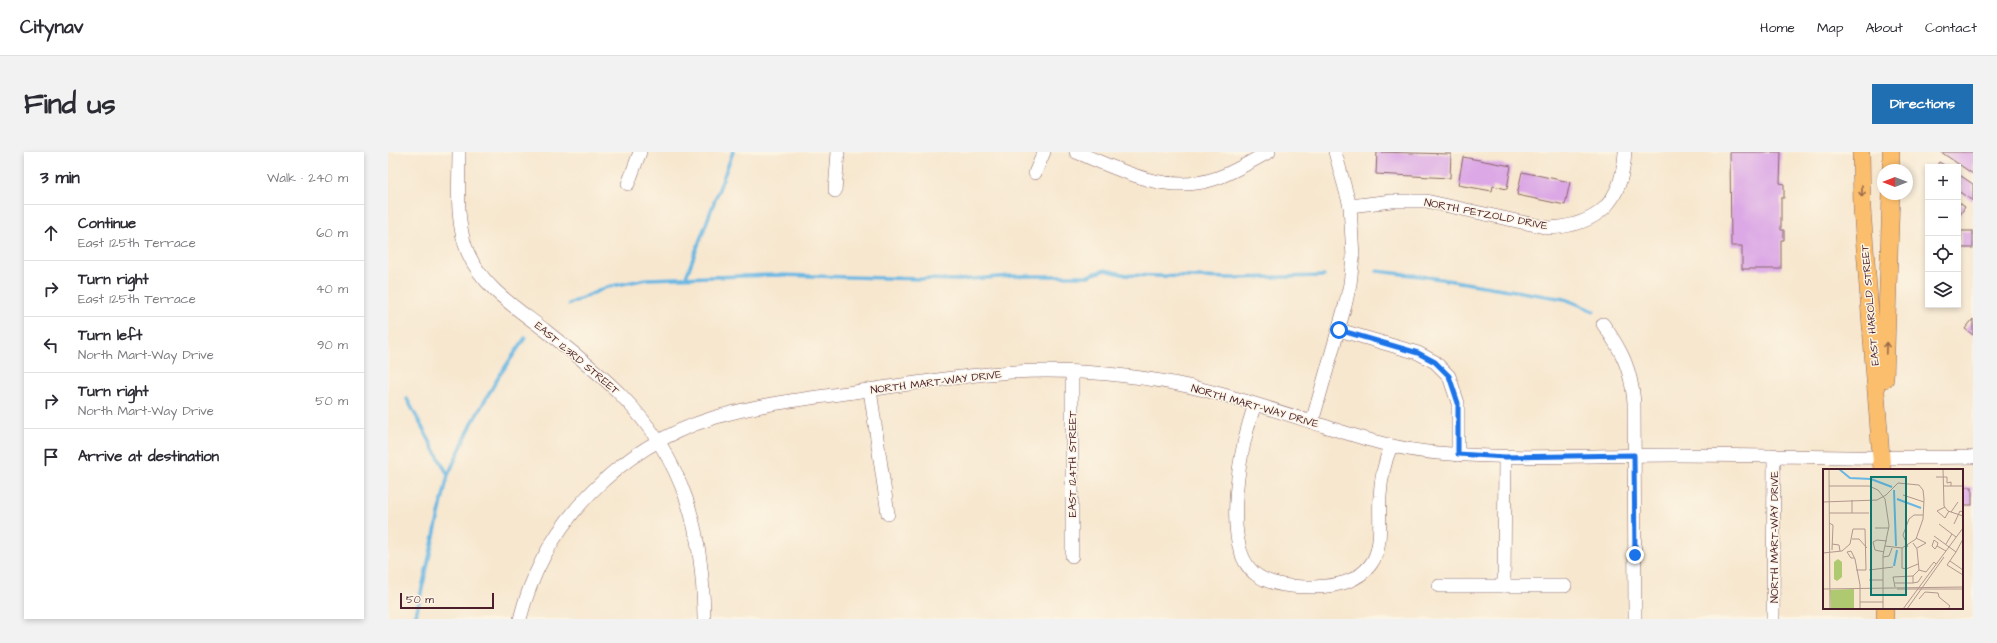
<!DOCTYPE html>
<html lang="en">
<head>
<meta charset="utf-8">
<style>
  :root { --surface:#fff; --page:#f2f2f3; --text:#2b2b33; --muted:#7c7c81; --line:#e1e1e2; --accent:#1f6fb2 }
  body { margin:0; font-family:"Architects Daughter",sans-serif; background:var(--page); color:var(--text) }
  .controls { position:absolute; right:12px; top:12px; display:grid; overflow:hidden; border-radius:0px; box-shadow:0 2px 6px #0003 }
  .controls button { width:36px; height:36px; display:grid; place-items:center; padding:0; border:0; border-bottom:1px solid var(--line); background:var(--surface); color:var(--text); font:20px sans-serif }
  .compass { position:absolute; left:1489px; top:12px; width:36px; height:36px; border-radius:50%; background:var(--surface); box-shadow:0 2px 6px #0003; rotate:270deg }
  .scale { position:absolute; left:12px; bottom:10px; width:94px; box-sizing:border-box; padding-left:4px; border:2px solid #4a1f2b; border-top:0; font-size:11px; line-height:14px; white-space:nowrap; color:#4a1f2b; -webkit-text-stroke:3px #fcf5e5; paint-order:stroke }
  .stop { position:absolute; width:12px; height:12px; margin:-9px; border:3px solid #1a73e8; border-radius:50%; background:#fff }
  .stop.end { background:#1a73e8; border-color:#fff; box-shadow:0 1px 4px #0008 }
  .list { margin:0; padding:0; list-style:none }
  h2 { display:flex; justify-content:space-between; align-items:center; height:52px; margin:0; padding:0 16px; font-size:17px }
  h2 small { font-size:13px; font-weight:400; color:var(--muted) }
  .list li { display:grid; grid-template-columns:26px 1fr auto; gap:12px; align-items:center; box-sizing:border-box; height:56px; padding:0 16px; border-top:1px solid var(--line) }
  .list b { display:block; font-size:15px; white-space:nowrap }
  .list p { margin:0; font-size:13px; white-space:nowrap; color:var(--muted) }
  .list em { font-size:13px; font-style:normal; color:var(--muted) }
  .icon { flex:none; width:22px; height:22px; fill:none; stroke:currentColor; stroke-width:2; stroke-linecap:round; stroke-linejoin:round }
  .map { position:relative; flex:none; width:1585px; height:467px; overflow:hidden; border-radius:0px }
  header { display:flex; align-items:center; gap:24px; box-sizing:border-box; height:56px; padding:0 20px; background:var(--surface); border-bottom:1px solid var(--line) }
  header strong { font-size:19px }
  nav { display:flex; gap:22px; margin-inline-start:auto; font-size:14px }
  .intro { display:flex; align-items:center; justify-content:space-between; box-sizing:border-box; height:96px; padding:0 24px }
  h1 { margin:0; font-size:28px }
  .button { padding:10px 18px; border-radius:0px; background:var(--accent); color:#fff; font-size:14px; font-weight:700 }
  main { display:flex; gap:24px; padding:0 24px }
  aside { flex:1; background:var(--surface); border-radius:0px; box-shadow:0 2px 6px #0003 }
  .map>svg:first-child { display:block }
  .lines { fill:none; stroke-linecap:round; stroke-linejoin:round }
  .stream { stroke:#68b7e3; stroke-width:3.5 }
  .building { fill:#dca8e6 }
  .minor-casing { stroke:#876564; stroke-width:14 }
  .major-casing { stroke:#876564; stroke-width:18 }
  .minor { stroke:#fff; stroke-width:13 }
  .major { stroke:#fabe6d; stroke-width:17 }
  .oneway { stroke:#996749 }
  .route { stroke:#1a73e8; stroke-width:5 }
  .labels { text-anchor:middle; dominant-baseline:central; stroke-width:3; stroke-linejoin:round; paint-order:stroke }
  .street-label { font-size:11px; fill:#4a1f2b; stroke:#fcf5e5 }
  .inset-river { fill:none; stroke:#68b7e3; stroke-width:2 }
  .inset-road { fill:none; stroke:#b2978d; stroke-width:1 }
  .view { fill:#0f766e; fill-opacity:0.15; stroke:#0f766e; stroke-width:2 }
  .inset-edge { fill:none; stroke:#4a1f2b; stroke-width:2 }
</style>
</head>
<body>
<header>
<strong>Citynav</strong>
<nav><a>Home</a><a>Map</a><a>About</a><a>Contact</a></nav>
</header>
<div class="intro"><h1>Find us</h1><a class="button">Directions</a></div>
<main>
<aside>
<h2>3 min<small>Walk · 240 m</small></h2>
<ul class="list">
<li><svg class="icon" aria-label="ahead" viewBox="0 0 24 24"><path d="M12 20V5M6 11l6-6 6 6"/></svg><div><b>Continue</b><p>East 125th Terrace</p></div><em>60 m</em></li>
<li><svg class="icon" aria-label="right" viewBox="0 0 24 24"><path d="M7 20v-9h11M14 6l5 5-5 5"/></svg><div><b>Turn right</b><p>East 125th Terrace</p></div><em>40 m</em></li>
<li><svg class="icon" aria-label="left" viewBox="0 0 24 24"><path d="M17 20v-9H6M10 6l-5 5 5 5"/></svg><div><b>Turn left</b><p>North Mart-Way Drive</p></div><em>90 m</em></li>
<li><svg class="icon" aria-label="right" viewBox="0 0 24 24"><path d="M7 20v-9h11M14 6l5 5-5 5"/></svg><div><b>Turn right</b><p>North Mart-Way Drive</p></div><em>50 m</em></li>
<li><svg class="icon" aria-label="arrive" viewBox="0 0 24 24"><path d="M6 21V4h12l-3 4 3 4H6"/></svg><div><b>Arrive at destination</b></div></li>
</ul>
</aside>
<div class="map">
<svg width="1585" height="467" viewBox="0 0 1585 467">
  <rect width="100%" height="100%" fill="#fcf5e5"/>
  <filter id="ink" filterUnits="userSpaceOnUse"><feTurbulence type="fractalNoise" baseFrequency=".025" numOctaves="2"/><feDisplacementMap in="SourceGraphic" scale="8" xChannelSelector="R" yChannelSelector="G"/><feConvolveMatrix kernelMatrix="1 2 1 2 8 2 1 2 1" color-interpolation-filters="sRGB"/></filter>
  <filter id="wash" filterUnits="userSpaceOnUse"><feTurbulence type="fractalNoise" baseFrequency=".012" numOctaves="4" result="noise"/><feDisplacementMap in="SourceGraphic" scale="16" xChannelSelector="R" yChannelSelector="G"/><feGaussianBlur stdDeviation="0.9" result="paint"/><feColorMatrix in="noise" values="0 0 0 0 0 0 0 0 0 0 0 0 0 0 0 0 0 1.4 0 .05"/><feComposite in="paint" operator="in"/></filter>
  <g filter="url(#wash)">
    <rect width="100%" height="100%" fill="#f7e7cf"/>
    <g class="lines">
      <g class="stream">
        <polyline points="989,119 1040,125 1177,147 1206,159"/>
        <polyline points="298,125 345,0"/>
        <polyline points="181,152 219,135 259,127 388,123 571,128 624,124 700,124 717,118 738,123 843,126 936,124"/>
        <polyline points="19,247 60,323"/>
        <polyline points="27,467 60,323 84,271 111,224 137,186"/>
      </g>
    </g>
    <g id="blocks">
      <g class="building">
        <polygon points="989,0 1063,2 1062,26 988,22"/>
        <polygon points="1342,0 1393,0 1392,31 1396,32 1396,46 1393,46 1393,78 1396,78 1396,88 1393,88 1393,117 1354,117 1354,94 1343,94"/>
        <polygon points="1553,0 1585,0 1585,22"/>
        <polygon points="1075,5 1123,14 1119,37 1105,34 1104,39 1070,33"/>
        <polygon points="1551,10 1559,15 1548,15"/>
        <polygon points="1134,20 1182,30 1177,53 1129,43"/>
        <polygon points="1570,22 1585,32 1585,49 1570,39"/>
        <polygon points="1570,50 1577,55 1570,66"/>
        <rect x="1573" y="79" width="12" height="17"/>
        <polygon points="1585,167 1585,183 1577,177"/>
        <rect x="1574" y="335" width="10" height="18"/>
      </g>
    </g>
  </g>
  <g filter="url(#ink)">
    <use href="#blocks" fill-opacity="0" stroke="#876564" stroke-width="1"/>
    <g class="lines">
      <defs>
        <g id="minor">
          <path d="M71,0C71,33 67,70 80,101C95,136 130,157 158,179C184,200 211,220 234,244C297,309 315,379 316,467"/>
          <path d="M688,0C733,18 777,43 826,27C845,21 863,9 881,0"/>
          <polyline points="647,21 656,0"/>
          <polyline points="240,32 252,0"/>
          <polyline points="447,39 450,0"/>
          <path d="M962,54L1004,49H1038L1161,76C1211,73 1234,50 1237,0"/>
          <path d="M1215,172C1234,199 1243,217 1246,250L1247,467"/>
          <polyline points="951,178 1030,201 1047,210 1061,224 1070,251 1070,303"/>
          <polyline points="684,220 684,404"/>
          <polyline points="482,238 500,362"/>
          <path d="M867,253C853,289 832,393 866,421C881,434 907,435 926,435C948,434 969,431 983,412C996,394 990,365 992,344C993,326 996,311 1003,294"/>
          <polyline points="924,270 957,154 962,132 965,105 962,54 947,0"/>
          <polyline points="1051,434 1177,434"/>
          <polyline points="1116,434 1117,305"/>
          <path d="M132,467C156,371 231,295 325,266C377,250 434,245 487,237C529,231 570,224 612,221C669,216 729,221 785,231C836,241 886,258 936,274C974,286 1010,298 1050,301C1128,308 1208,303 1286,303C1386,303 1485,307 1585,305"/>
          <polyline points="1385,467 1386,303"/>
        </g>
        <g id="major">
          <polyline points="1473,0 1474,57 1494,318"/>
          <polyline points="1503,0 1503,18"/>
          <polyline points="1497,227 1503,42"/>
          <polyline points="1497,456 1497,467"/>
        </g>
      </defs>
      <use href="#minor" class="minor-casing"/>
      <use href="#major" class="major-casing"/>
      <use href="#minor" class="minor"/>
      <use href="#major" class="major"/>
    </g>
    <defs><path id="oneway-shaft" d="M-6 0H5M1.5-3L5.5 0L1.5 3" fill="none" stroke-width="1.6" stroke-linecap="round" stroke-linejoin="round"/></defs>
    <g class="oneway">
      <use href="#oneway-shaft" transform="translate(1474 39) rotate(89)"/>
      <use href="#oneway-shaft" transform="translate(1498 196) rotate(-88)"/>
    </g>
  </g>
  <g class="lines" filter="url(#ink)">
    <polyline class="route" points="951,178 1030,201 1047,210 1061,224 1070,251 1070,302 1117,305 1246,303 1247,403"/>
  </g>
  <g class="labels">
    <g class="street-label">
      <text transform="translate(1098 62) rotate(11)">NORTH PETZOLD DRIVE</text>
      <text transform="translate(1482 153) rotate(-95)">EAST HAROLD STREET</text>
      <text transform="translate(189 206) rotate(40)">EAST 123RD STREET</text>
      <text transform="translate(548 230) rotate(-7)">NORTH MART-WAY DRIVE</text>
      <text transform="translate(867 254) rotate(16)">NORTH MART-WAY DRIVE</text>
      <text transform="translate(684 312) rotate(-90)">EAST 124TH STREET</text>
      <text transform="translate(1386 385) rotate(-90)">NORTH MART-WAY DRIVE</text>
    </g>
  </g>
  <g transform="translate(1435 317)">
    <rect width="140" height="140" fill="#f7e7cf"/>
    <path d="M15,90L19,93V108L14,112L11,110V93ZM31,120V140H8L7,121Z" fill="#aec970"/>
    <path class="inset-river" d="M16,0L27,9L48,10L69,18M71,21L73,77M74,30L98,39M71,97L74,81"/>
    <path class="inset-road" d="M6,0L7,140M120,0L121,37L125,42L140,47M113,8H124V14L128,13V17M6,17H46L55,21L62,30L66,57L60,86V140M120,17H140M80,26L101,33M0,33L54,31L63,26L75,14L96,16L100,21L101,30L100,50L93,70L79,79L62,77M122,38L114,42L122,49L126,42M128,43L135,33M6,44H46M29,44V31M6,54L10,56L9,81M116,55L129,65M131,55L137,42L140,43M52,59H66M111,67L133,83L124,96L140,106M93,69L103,74L94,79M29,70H36L44,79M90,74L94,80L96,101M9,75L16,76L17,82M123,75L129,65L133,68M114,77L115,74L111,71L109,77L112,80L114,77L123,82M85,78L80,66L86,50L91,46H100M79,79V99L83,100L95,95M61,83L52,81L50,73L54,71L64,72M133,83L140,70M0,84L19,82L27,75L30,60H42L43,101H33M60,88L66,87L69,79M31,89H28L24,83L28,82L32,90L37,116V140M127,92L140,101M46,101L70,98M96,101L103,103L111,93L113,95M46,111H60M72,114H90V107M90,114L95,113L99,107M72,118L70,108L90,107L96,101M0,120L140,118M74,120H140M96,130L102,123L115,124L116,128L127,137L125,140M37,133H60M80,140L140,59M84,140L121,88"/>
    <path class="view" d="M48,8H83V126H48Z"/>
    <rect width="140" height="140" class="inset-edge"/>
  </g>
</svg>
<div class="controls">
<button>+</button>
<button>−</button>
<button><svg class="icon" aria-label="locate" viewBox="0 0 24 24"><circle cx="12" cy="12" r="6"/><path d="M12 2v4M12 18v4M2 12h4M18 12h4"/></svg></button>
<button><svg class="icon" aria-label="layers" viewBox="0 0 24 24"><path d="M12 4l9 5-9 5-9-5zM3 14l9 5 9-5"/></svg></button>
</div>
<svg class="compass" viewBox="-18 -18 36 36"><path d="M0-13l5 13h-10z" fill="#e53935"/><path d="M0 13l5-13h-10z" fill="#7c7c81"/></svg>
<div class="scale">50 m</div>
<div class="stop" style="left:951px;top:178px"></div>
<div class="stop end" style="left:1247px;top:403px"></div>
</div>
</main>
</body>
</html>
